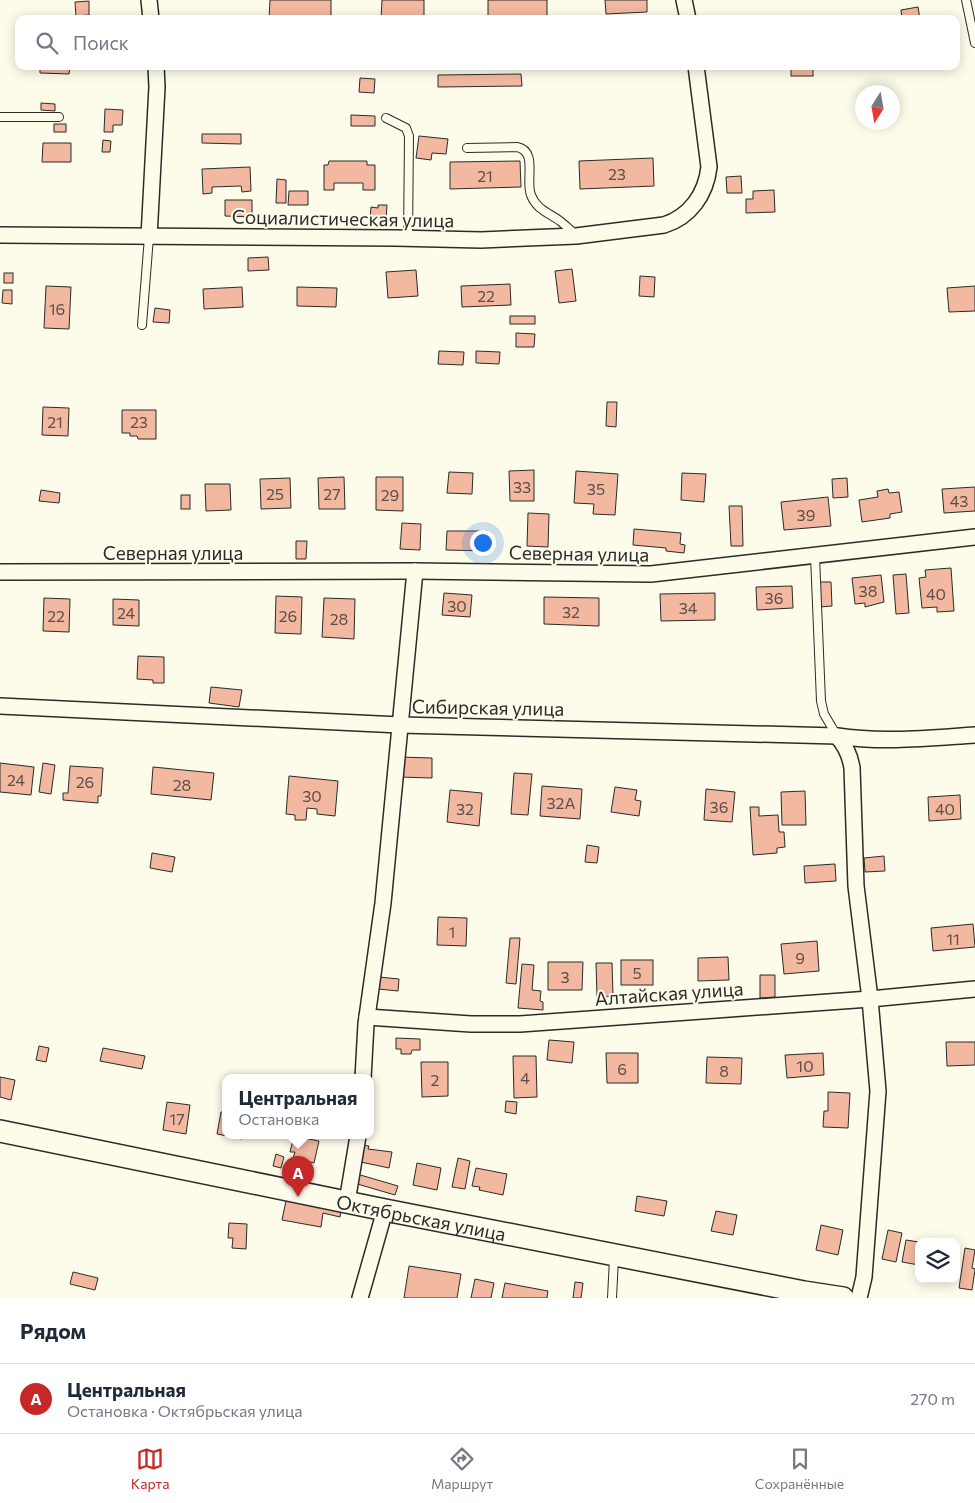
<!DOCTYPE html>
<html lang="ru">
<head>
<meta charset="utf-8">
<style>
  :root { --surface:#fff; --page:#f6f6f7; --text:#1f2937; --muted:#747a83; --line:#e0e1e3; --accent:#c62828 }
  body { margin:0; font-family:Commissioner,sans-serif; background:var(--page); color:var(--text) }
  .controls { position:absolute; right:15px; bottom:15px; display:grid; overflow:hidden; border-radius:10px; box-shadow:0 2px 12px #0003 }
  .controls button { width:45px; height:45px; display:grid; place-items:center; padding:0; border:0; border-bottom:1px solid var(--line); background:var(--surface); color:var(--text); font:25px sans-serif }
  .compass { position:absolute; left:855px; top:85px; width:45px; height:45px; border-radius:50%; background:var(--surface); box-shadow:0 2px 12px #0003; rotate:191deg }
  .you { position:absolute; left:482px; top:542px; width:18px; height:18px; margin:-12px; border:4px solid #fff; border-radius:50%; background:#1a73e8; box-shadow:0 0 0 8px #1a73e833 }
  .badge { display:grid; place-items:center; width:32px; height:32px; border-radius:50%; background:var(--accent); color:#fff; font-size:16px; font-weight:700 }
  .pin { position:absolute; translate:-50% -41px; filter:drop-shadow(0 1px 2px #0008) }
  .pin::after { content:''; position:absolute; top:26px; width:18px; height:15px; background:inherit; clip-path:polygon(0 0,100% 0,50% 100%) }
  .popup { position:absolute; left:222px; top:1074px; width:152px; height:65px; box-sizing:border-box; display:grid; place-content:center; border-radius:10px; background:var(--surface); filter:drop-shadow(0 1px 4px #0005); font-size:16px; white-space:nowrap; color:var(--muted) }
  .popup b { font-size:19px; color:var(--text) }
  .popup::after { content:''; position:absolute; left:50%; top:100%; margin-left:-10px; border:10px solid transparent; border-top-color:var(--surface) }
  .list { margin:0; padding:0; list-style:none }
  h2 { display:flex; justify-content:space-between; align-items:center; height:65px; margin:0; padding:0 20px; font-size:21px }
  h2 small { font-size:16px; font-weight:400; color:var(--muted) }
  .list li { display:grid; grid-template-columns:32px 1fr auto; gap:15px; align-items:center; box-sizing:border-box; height:70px; padding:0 20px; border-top:1px solid var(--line) }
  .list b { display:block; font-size:19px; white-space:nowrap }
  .list p { margin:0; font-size:16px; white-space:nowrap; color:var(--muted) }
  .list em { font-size:16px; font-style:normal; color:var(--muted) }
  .icon { flex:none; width:28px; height:28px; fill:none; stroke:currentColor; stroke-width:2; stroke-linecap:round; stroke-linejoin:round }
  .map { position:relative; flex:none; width:975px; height:1298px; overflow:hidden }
  .search { position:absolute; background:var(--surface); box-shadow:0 2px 12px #0003; left:15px; right:15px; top:15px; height:55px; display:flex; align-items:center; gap:12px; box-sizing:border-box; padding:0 18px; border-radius:10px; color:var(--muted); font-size:19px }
  .sheet { height:135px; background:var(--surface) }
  nav { display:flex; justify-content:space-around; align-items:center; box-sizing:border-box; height:70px; border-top:1px solid var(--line); background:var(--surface); font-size:14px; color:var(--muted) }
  nav a { display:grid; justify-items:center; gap:2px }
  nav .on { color:var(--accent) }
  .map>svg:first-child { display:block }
  .building { fill:#f2b8a0; stroke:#2b2b2b }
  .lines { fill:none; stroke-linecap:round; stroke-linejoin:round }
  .lane-casing { stroke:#2b2b2b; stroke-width:10 }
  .street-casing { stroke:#2b2b2b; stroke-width:18 }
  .secondary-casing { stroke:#2b2b2b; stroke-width:24 }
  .lane { stroke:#fdfbea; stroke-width:8 }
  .street { stroke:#fdfbea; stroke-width:15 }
  .secondary { stroke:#fdfbea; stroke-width:21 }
  .labels { text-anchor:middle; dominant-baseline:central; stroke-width:4; stroke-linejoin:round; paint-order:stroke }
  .number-label { font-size:16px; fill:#5d4e48 }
  .street-label { font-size:19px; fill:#2b2b2b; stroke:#fdfbea }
</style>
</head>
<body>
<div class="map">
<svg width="975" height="1298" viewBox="0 0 975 1298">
  <rect width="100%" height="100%" fill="#fdfbea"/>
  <g class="building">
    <polygon points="270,0 331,0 331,19 269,19"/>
    <polygon points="382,0 424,0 424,19 381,19"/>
    <rect x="488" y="0" width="59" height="18"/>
    <polygon points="605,0 647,0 647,12 606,14"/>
    <polygon points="89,1 89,15 76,16 75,2"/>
    <polygon points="918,7 920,19 902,19 901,10"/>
    <polygon points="40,66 70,66 69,74 40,73"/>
    <rect x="791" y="66" width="22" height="10"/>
    <polygon points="521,74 522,86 438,87 438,75"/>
    <polygon points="360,78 375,79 374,93 359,92"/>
    <polygon points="41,103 55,104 55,111 41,110"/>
    <polygon points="105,109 123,110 122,125 113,125 113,132 104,132"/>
    <polygon points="351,115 375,116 375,126 351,126"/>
    <rect x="54" y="124" width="12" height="8"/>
    <polygon points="202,134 241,134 241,144 202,143"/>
    <polygon points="419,136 448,139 446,154 432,153 431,160 416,158"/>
    <polygon points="103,140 111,141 110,152 102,152"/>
    <polygon points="43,143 71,143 71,162 42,162"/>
    <polygon points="653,158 654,186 580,189 579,161"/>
    <polygon points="329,161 367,161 367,165 375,165 375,190 363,190 363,183 334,183 334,190 324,190 324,165 328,165"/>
    <polygon points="520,161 521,187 450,189 450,162"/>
    <polygon points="250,167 251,191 242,192 241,186 212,187 212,193 203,194 202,169"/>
    <polygon points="741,176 742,193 727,193 726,177"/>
    <polygon points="277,179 286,180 286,203 276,203"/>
    <polygon points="774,190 775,212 746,213 746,199 753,199 753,191"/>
    <polygon points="289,191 308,191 308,205 288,205"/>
    <polygon points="225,200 252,200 252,217 225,216"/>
    <polygon points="378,205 387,205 386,219 370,219 371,207 378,208"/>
    <polygon points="268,257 269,270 248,271 248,258"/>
    <polygon points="572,269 576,301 559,303 555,271"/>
    <polygon points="416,270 418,296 388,298 386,272"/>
    <rect x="4" y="273" width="9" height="10"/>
    <polygon points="640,276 655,277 654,297 639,296"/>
    <polygon points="510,284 511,305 462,307 461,286"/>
    <polygon points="46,286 71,287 69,329 44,328"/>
    <polygon points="975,286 975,311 949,312 947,288"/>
    <polygon points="242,287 243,307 204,309 203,289"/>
    <polygon points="297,287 337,288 336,307 297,306"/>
    <polygon points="3,290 12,290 12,304 2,303"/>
    <polygon points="155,308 170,310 169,323 153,322"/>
    <rect x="510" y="316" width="25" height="8"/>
    <polygon points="516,333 535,334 534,347 516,347"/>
    <polygon points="439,351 464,352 463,365 438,364"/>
    <polygon points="476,351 500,352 499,364 476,363"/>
    <polygon points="607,402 617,402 616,427 606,426"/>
    <polygon points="43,407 69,408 68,436 42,435"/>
    <polygon points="122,410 156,410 156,439 138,439 137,436 130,436 130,433 122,433"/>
    <polygon points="534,470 534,501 510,501 509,471"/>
    <polygon points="576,471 618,474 615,515 593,514 594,504 574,503"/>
    <polygon points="449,472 473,473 472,494 447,493"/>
    <polygon points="682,473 706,474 704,502 681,500"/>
    <polygon points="344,477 345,509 319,509 318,478"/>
    <polygon points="376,477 403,477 403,511 376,510"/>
    <polygon points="290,478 291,508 261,509 260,479"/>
    <polygon points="847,478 848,497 833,498 832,479"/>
    <polygon points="205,484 230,484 231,510 206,511"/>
    <polygon points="975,487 975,511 944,513 942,489"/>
    <polygon points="888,489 889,493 899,492 902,512 890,514 890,518 862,522 859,500 878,497 877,491"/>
    <polygon points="41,490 60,493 59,503 39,501"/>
    <rect x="181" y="495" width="9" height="14"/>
    <polygon points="828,497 831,526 784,530 781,502"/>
    <polygon points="729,506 742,506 743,546 731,546"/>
    <polygon points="528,513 549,514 548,547 527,546"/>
    <polygon points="402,523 421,524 420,550 400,549"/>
    <polygon points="634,529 681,533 680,544 685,545 684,553 666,551 666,548 633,545"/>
    <polygon points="447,531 487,531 487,551 446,550"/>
    <polygon points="296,541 307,541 306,559 296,559"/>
    <polygon points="951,568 954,611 937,612 937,607 922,608 919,578 926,577 925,570"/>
    <polygon points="906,574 909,613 896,614 893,575"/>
    <polygon points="881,575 884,602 865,607 865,603 855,604 852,578"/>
    <polygon points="819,582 831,582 832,606 820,607"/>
    <polygon points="792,586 793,608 757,610 756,587"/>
    <polygon points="444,593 472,595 470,617 442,615"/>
    <polygon points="715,593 715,620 661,621 660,594"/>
    <polygon points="276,596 302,597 301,634 275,633"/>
    <polygon points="544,597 599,598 599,626 544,624"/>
    <polygon points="44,598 70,599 69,632 43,631"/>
    <polygon points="324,598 355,599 354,639 322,637"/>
    <polygon points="113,599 139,600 139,626 113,625"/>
    <polygon points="138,656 164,657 164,683 153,683 153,680 137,679"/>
    <polygon points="211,687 242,690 239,707 209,703"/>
    <polygon points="400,757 432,758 432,778 399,777"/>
    <polygon points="0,763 34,767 31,795 0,792"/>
    <polygon points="43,763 55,765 51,794 39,792"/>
    <polygon points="70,766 103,768 101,796 98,796 98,803 63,800 63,793 68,793"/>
    <polygon points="153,767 214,773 211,800 151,794"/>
    <polygon points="514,773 532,774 528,815 511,814"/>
    <polygon points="289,776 338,781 335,816 317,814 317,809 307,808 306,820 295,820 295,815 286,814"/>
    <polygon points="542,786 582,789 580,819 540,816"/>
    <polygon points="615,787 637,790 635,800 641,801 639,816 611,812"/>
    <polygon points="706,789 735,792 732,822 704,820"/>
    <polygon points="450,790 482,793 479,826 447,822"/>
    <polygon points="805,791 806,825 782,825 781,792"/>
    <polygon points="960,795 961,819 929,821 928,797"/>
    <polygon points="750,807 759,807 759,816 778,815 779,832 784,832 785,847 777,848 777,853 753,855"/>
    <polygon points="587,845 599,847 597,863 585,862"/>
    <polygon points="152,853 175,857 172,872 150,868"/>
    <polygon points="884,856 885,871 865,872 864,858"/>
    <polygon points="835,864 836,881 805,883 804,866"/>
    <polygon points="438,917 467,918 466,946 437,945"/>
    <polygon points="973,924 975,947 933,951 931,928"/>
    <polygon points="510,938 520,938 516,984 506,983"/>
    <polygon points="817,941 819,971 784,974 781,944"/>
    <polygon points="728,957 729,980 698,981 698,958"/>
    <rect x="621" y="960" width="32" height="25"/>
    <polygon points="548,962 583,962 582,990 548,990"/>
    <polygon points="596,963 612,963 613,996 597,997"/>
    <polygon points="522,964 534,965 532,990 541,991 540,1001 543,1002 543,1010 518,1008"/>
    <polygon points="760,975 775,975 775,997 760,998"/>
    <polygon points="379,977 399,979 398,991 378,989"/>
    <polygon points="396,1038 420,1039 420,1050 412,1050 411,1054 401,1054 401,1049 396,1049"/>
    <polygon points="549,1040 574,1042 572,1063 547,1060"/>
    <polygon points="946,1042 975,1042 975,1065 947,1066"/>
    <polygon points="39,1046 49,1048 46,1062 36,1060"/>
    <polygon points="103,1048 145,1056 142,1069 100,1061"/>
    <polygon points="606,1053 638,1053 638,1083 607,1083"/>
    <polygon points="823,1053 824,1075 787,1078 785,1055"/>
    <polygon points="513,1056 536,1056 537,1097 514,1098"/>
    <polygon points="707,1057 742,1058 741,1084 706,1083"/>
    <polygon points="421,1062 448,1062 448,1096 422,1097"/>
    <polygon points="0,1077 15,1080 11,1100 0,1097"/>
    <polygon points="828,1092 850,1093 848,1128 823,1127 824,1111 828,1111"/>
    <polygon points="506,1101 517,1102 516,1114 505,1112"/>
    <polygon points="167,1102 190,1105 186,1134 163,1130"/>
    <polygon points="221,1112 226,1112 226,1136 242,1136 242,1139 217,1134"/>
    <polygon points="294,1136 319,1141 314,1163 293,1158 295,1152 290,1152"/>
    <polygon points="360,1145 369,1146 368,1149 392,1152 389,1168 356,1161"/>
    <polygon points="276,1154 284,1157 281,1168 273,1166"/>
    <polygon points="458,1158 470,1161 465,1189 452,1187"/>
    <polygon points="417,1163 441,1168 437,1190 413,1185"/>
    <polygon points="476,1168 507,1174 503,1195 479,1190 480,1187 472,1186"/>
    <polygon points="357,1174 398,1186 395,1195 354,1183"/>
    <polygon points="637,1196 667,1201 664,1216 635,1211"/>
    <polygon points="286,1201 341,1211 340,1217 323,1213 321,1227 282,1220"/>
    <polygon points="716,1211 737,1215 733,1235 711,1231"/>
    <polygon points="229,1223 247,1224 246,1249 232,1248 233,1238 228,1238"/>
    <polygon points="821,1225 843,1230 838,1255 816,1250"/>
    <polygon points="888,1230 902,1233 896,1262 882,1259"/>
    <polygon points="906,1240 919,1242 919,1265 902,1262"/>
    <polygon points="965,1248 975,1250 972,1268 975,1269 975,1270 972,1290 959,1288"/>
    <polygon points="409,1266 461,1274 457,1298 404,1298"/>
    <polygon points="73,1272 98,1278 95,1290 70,1284"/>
    <polygon points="475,1279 494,1283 491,1298 471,1298"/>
    <polygon points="575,1282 583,1283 581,1298 573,1298"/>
    <polygon points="505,1283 548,1291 547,1298 502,1298"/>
  </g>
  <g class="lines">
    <defs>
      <g id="lane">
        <polyline points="966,0 975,43"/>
        <polyline points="0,117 59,117"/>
        <polyline points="386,118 406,128 409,136 408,238"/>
        <path d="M467,148L517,147C538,151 525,180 531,195C536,209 549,213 560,221C565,225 570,230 575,234"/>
        <polyline points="142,325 149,237"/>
        <polyline points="815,556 821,701 824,714 837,736"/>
        <polyline points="612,1298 614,1258"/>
      </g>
      <g id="street">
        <polyline points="149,0 151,19"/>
        <polyline points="684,0 688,19"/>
        <path d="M0,235L395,238L481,240L576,236L664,225C690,217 706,194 709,167L696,66"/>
        <polyline points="149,237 157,87 156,66"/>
        <polyline points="0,572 415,571 651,574 975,537"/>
        <path d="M0,706L400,725L837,736C883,743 929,738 975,735"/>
        <path d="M837,736C846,746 850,755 852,768L856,886L870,999L878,1091L864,1277L859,1298"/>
        <polyline points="367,1017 471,1024 520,1024 870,999 975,989"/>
        <polyline points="363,1078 366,1024 383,903 415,571"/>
        <polyline points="347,1202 358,1136"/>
        <polyline points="360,1298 385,1210"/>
      </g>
      <g id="secondary">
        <path id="s1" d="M0,1131L385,1210L804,1292L843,1298"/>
      </g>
    </defs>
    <use href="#lane" class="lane-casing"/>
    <use href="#street" class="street-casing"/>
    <use href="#secondary" class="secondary-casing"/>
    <use href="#lane" class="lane"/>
    <use href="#street" class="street"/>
    <use href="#secondary" class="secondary"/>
  </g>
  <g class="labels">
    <g class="number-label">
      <text x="617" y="173">23</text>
      <text x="485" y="175">21</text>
      <text x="486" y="295">22</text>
      <text x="57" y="308">16</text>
      <text x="55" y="421">21</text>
      <text x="139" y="421">23</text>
      <text x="522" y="486">33</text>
      <text x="596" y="488">35</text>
      <text x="275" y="493">25</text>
      <text x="332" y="493">27</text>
      <text x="390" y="494">29</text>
      <text x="959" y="500">43</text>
      <text x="806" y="514">39</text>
      <text x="868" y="590">38</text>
      <text x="936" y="593">40</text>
      <text x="774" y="597">36</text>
      <text x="457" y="605">30</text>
      <text x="688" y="607">34</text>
      <text x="571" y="611">32</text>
      <text x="126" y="612">24</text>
      <text x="56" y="615">22</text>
      <text x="288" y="615">26</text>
      <text x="339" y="618">28</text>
      <text x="16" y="779">24</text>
      <text x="85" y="781">26</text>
      <text x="182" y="784">28</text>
      <text x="312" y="795">30</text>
      <text x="561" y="802">32А</text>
      <text x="719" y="806">36</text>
      <text x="465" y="808">32</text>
      <text x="945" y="808">40</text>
      <text x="452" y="931">1</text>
      <text x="953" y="938">11</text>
      <text x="800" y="957">9</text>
      <text x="637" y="972">5</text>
      <text x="565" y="976">3</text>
      <text x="805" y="1065">10</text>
      <text x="622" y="1068">6</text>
      <text x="724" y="1070">8</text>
      <text x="525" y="1077">4</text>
      <text x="435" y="1079">2</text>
      <text x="177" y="1118">17</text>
    </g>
    <g class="street-label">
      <text transform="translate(343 218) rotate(1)">Социалистическая улица</text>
      <text x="173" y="552">Северная улица</text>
      <text transform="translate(579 553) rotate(1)">Северная улица</text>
      <text transform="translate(488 707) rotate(1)">Сибирская улица</text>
      <text transform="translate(669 993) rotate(-4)">Алтайская улица</text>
      <text stroke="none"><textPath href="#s1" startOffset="430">Октябрьская улица</textPath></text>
    </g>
  </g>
</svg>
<div class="controls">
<button><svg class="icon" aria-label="layers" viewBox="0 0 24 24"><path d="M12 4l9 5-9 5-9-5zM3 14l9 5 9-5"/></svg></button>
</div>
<svg class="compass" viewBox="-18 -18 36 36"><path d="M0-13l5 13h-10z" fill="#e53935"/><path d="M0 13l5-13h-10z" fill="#747a83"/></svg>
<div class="you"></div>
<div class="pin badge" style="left:298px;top:1197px">A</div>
<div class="popup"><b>Центральная</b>Остановка</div>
<div class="search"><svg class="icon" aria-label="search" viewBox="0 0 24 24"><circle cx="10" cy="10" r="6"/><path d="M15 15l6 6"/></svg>Поиск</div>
</div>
<section class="sheet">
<h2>Рядом<small></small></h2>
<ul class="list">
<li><span class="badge">A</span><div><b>Центральная</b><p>Остановка · Октябрьская улица</p></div><em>270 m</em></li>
</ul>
</section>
<nav>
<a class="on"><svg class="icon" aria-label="map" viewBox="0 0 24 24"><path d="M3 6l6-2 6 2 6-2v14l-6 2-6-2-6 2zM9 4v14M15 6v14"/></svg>Карта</a>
<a><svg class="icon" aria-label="directions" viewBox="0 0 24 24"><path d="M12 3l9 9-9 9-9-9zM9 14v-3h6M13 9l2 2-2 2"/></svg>Маршрут</a>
<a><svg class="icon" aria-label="saved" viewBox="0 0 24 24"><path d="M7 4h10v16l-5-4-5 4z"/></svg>Сохранённые</a>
</nav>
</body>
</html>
